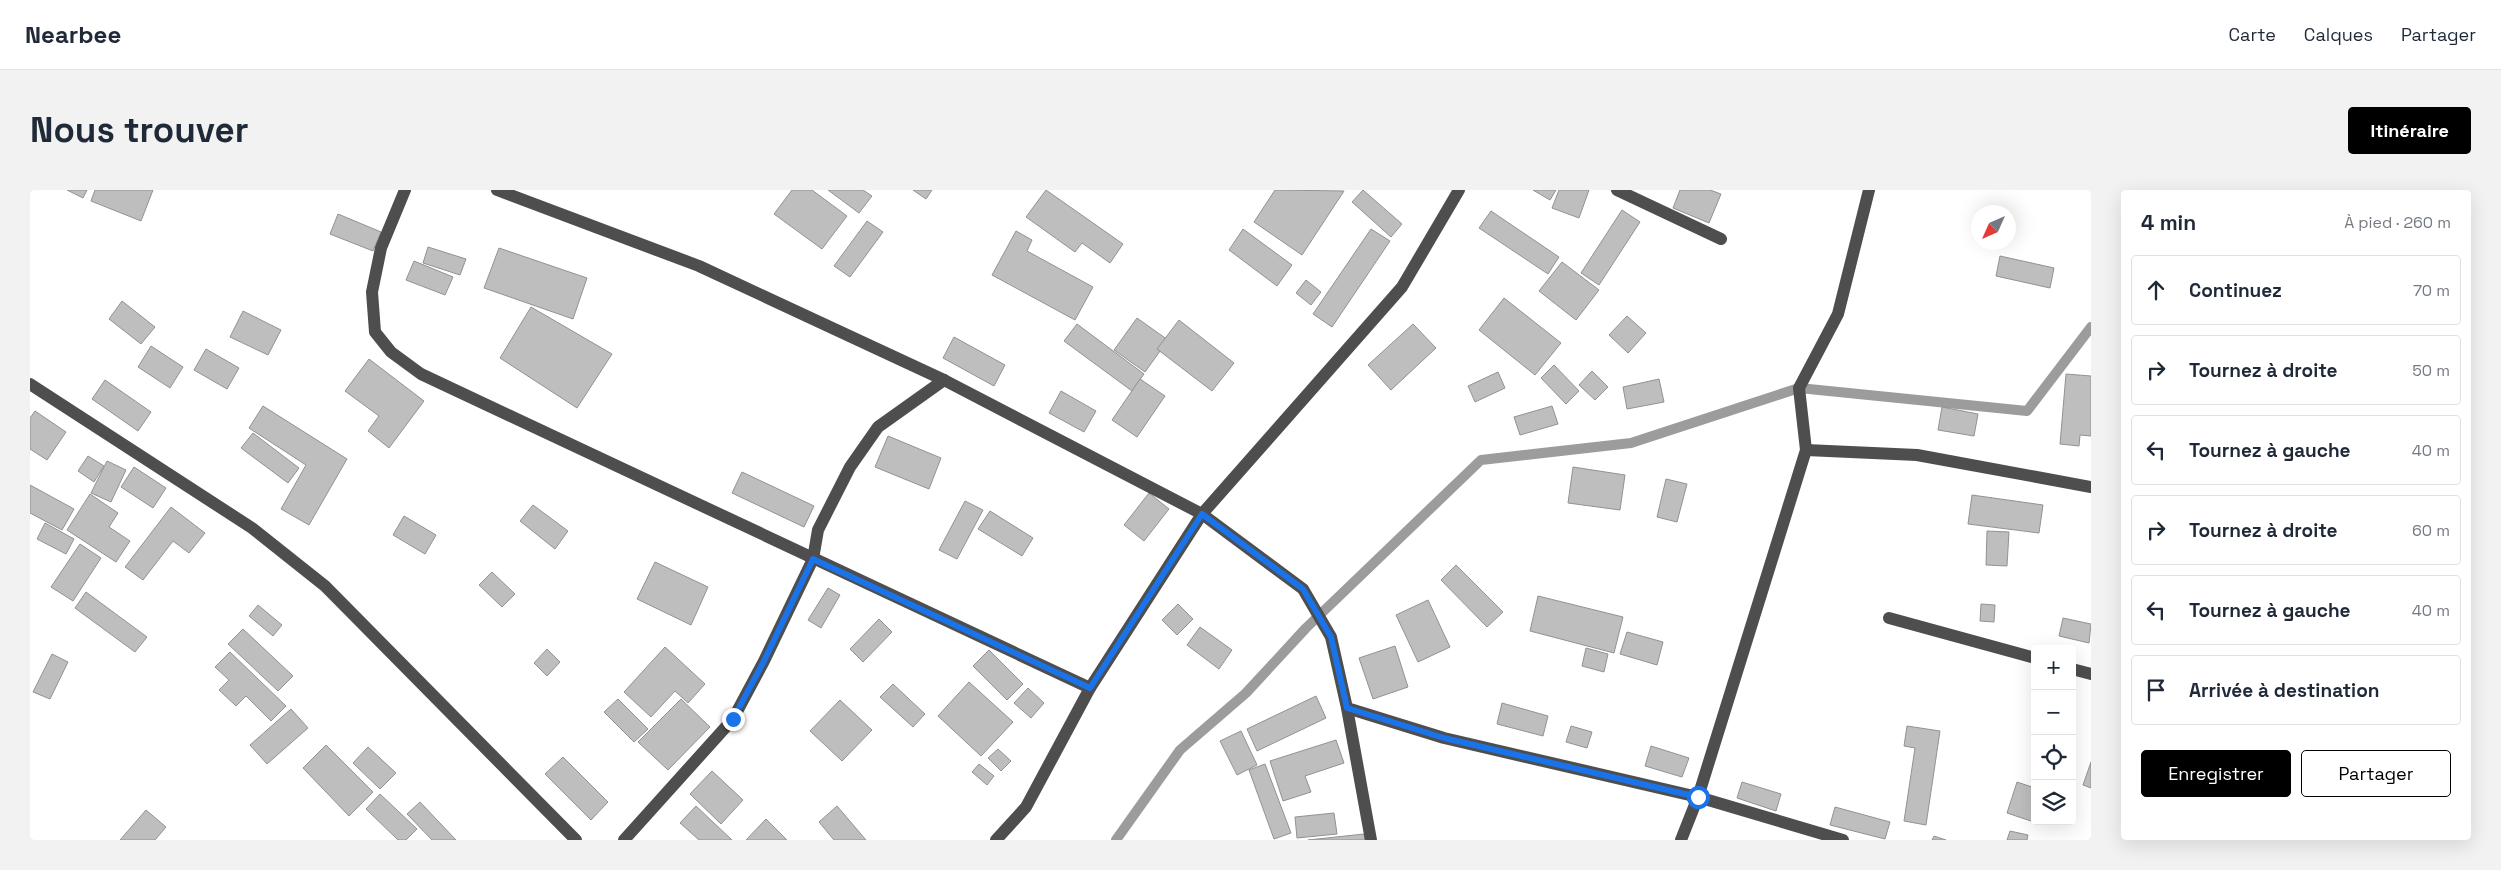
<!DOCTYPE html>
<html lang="fr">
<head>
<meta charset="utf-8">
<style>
  :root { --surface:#fff; --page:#f2f2f3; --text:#1f2937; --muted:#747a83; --line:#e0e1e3; --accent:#000 }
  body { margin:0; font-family:"Space Grotesk",sans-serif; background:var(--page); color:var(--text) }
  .controls { position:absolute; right:15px; bottom:15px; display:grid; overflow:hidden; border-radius:5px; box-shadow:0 5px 20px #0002 }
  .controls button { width:45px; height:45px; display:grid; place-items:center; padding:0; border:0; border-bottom:1px solid var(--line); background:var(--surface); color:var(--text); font:25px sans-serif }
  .compass { position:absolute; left:1941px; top:15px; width:45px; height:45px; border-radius:50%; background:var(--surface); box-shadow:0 5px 20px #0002; rotate:225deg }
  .stop { position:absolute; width:15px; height:15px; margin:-11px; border:4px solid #1a73e8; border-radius:50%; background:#fff }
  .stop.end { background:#1a73e8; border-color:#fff; box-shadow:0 1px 5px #0008 }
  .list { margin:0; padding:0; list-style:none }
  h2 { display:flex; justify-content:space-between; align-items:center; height:65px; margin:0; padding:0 20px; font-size:21px }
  h2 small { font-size:16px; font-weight:400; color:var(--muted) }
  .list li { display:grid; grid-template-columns:32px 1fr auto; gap:15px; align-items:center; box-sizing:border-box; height:70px; margin:0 10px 10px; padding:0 10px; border:1px solid var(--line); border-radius:5px }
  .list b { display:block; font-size:19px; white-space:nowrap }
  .list em { font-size:16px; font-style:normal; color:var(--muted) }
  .actions { display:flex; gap:10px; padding:15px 20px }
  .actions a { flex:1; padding:11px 0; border:1px solid var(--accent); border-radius:5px; text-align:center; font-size:18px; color:var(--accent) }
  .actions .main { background:var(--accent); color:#fff }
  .icon { flex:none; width:28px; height:28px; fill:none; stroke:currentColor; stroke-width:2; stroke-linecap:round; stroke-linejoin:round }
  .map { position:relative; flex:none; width:2061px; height:650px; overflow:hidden; border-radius:5px }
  header { display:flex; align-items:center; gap:30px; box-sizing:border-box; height:70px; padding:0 25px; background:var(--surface); border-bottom:1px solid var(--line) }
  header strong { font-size:24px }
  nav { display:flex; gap:28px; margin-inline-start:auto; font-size:18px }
  .intro { display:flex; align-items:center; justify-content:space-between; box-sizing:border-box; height:120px; padding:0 30px }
  h1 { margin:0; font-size:35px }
  .button { padding:12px 22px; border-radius:5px; background:var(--accent); color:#fff; font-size:18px; font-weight:700 }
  main { display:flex; gap:30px; padding:0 30px }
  aside { flex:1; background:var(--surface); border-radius:5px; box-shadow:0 5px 20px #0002 }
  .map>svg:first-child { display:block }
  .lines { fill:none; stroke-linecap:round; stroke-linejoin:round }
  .stream { stroke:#9c9c9c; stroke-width:10 }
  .building { fill:#bebebe; stroke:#929292 }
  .minor { stroke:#4e4e4e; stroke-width:12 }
  .route { stroke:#1a73e8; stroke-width:6 }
</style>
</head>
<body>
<header>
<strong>Nearbee</strong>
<nav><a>Carte</a><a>Calques</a><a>Partager</a></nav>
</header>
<div class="intro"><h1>Nous trouver</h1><a class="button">Itinéraire</a></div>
<main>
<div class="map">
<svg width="2061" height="650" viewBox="0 0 2061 650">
  <rect width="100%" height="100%" fill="#fff"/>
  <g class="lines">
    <polyline class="stream" points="1086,650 1150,560 1216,503 1276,438 1451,270 1601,253 1769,198 1997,221 2061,137"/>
  </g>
  <g class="building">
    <polygon points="37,0 57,0 53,8"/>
    <polygon points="65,0 123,0 111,31 61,11"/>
    <polygon points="762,0 782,0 817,26 792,59 744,24"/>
    <polygon points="798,0 833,0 842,6 829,23"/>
    <polygon points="883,0 902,0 896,9"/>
    <polygon points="1016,0 1093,54 1080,73 1052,53 1045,62 996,27"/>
    <polygon points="1245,0 1314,1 1272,65 1224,32"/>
    <polygon points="1333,0 1372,34 1361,47 1322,12"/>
    <polygon points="1503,0 1526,0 1520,10"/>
    <polygon points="1529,0 1559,0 1549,28 1522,18"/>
    <polygon points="1650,0 1680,0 1691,4 1679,33 1643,18"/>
    <polygon points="1592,20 1610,32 1569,95 1551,83"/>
    <polygon points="1461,21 1529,67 1518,84 1449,38"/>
    <polygon points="308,24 351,42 343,61 300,44"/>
    <polygon points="837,31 853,42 820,87 804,76"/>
    <polygon points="1213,39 1262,75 1247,96 1199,60"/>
    <polygon points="1341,39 1360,51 1302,137 1283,124"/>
    <polygon points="986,41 1002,50 997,61 1063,97 1045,130 962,85"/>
    <polygon points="398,57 436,69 430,85 393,73"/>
    <polygon points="469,58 557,88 543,129 454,98"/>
    <polygon points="1970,66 2024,78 2020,98 1966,86"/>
    <polygon points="384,71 423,87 415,105 376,90"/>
    <polygon points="1532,72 1569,100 1546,130 1509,101"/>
    <polygon points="1276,90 1291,102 1281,115 1266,103"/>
    <polygon points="1474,108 1531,153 1505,185 1449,140"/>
    <polygon points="92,111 125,137 111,154 79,129"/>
    <polygon points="501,117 582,164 547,218 470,168"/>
    <polygon points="213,121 251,140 238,165 200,147"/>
    <polygon points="1597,126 1616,143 1598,163 1579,145"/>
    <polygon points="1107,128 1138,150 1115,182 1084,160"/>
    <polygon points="1149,130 1204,173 1182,201 1127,159"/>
    <polygon points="1047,134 1114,184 1102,201 1034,151"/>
    <polygon points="1383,134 1406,158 1361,200 1338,175"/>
    <polygon points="924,147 975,175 964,196 913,168"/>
    <polygon points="121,156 153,177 140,198 108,177"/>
    <polygon points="176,159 209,178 197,199 164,180"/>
    <polygon points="339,169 394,211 359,258 338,241 349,226 315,201"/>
    <polygon points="1524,175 1549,201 1536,214 1511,188"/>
    <polygon points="1562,181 1578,197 1565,210 1549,195"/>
    <polygon points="1468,182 1475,198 1445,212 1438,196"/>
    <polygon points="2036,184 2061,186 2061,246 2050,245 2049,256 2030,254"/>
    <polygon points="1110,189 1135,206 1107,247 1082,230"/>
    <polygon points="1629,189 1634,212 1597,219 1593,197"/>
    <polygon points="75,190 121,222 108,241 62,209"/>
    <polygon points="1031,201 1066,221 1054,242 1019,223"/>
    <polygon points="233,216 317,269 279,335 251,319 276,275 219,238"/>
    <polygon points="1522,216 1528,234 1490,245 1484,227"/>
    <polygon points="1912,217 1948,224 1944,246 1908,240"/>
    <polygon points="5,221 36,242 17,270 0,259 0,228"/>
    <polygon points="223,243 269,278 258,293 211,258"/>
    <polygon points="858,246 911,268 899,299 845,277"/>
    <polygon points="58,266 74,276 64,292 48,281"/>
    <polygon points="77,271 96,280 81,312 61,303"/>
    <polygon points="104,277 136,298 123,318 91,297"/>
    <polygon points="1543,277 1595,285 1590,320 1538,313"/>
    <polygon points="712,282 784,316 774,337 702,303"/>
    <polygon points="1636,289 1657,294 1647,332 1627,327"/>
    <polygon points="0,295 44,319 32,340 0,323"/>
    <polygon points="1119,303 1139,319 1114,351 1094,335"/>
    <polygon points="60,304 88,323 79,337 100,351 86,372 37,340"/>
    <polygon points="1942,305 2013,315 2009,343 1938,334"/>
    <polygon points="935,311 953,320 927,369 909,360"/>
    <polygon points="503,315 538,341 525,359 490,331"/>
    <polygon points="141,317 175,343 159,363 143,351 113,390 95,377"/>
    <polygon points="960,321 1003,348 992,366 948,339"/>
    <polygon points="374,326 406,345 395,364 363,345"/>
    <polygon points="15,333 44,349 36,364 7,349"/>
    <polygon points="1957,341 1979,342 1977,376 1956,375"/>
    <polygon points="50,354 71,368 43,411 21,397"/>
    <polygon points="625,372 678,397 661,435 607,409"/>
    <polygon points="1426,375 1473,422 1457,437 1411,390"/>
    <polygon points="462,382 485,404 472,417 449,395"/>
    <polygon points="798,398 810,405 791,438 778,430"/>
    <polygon points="56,402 117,447 105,462 45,418"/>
    <polygon points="1508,406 1593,427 1584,463 1500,441"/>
    <polygon points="1398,410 1420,457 1388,472 1366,425"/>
    <polygon points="1148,414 1163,429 1147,445 1132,430"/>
    <polygon points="1951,414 1965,415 1964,432 1950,431"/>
    <polygon points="228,415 252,435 243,446 219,426"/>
    <polygon points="2033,428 2061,434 2059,453 2029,446"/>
    <polygon points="849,429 862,442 833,472 820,459"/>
    <polygon points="1170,437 1202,460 1189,479 1157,455"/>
    <polygon points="213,439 263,486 248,501 198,454"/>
    <polygon points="1597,442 1633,452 1627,475 1590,464"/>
    <polygon points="1365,456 1378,497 1343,509 1329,468"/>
    <polygon points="635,457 675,494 658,513 645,501 621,527 594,502"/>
    <polygon points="1556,458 1578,464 1574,482 1552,476"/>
    <polygon points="517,459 530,472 517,486 504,473"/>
    <polygon points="959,460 993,494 977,510 943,476"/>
    <polygon points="200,462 256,516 241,531 216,506 206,516 189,500 199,490 185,477"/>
    <polygon points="22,464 38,472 20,509 3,502"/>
    <polygon points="939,492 983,532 951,566 908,526"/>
    <polygon points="863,494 895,524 883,537 850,507"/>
    <polygon points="998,498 1014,513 1001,528 984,513"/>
    <polygon points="1286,506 1296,528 1227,561 1217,539"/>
    <polygon points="588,509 618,539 604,552 574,522"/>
    <polygon points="651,509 680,537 638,580 608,552"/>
    <polygon points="810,510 842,540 812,571 780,541"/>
    <polygon points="1472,513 1518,526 1513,546 1467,534"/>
    <polygon points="261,519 278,538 237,574 220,555"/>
    <polygon points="1541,536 1562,542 1557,558 1536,552"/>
    <polygon points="1877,536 1910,541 1896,635 1874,631 1885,558 1874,556"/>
    <polygon points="1211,541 1227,575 1207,585 1190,551"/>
    <polygon points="1306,550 1314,573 1275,586 1281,602 1253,611 1240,571"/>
    <polygon points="296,555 343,602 319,626 273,578"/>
    <polygon points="1621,556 1659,568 1652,587 1615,576"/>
    <polygon points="338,557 366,583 350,599 323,573"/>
    <polygon points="968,559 981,571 971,581 958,568"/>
    <polygon points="533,567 578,612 561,630 515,584"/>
    <polygon points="2061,572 2061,598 2053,595"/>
    <polygon points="949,574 964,586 957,595 942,582"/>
    <polygon points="1235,574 1261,643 1244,649 1219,580"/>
    <polygon points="682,581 713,610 691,634 660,604"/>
    <polygon points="1712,592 1751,604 1746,621 1707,608"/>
    <polygon points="1987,592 2005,598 2005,621 2001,631 1977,623"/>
    <polygon points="350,604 387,639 376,650 368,650 336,619"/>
    <polygon points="390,612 426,650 402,650 377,624"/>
    <polygon points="666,616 702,650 669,650 650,633"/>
    <polygon points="807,616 836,650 804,650 789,632"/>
    <polygon points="1805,617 1860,632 1855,649 1800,635"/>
    <polygon points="116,620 136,637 125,650 90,650"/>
    <polygon points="1304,623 1307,644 1267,648 1265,627"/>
    <polygon points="736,629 757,650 716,650"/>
    <polygon points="1980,641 1998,645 1997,650 1977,650"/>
    <polygon points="1334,644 1335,650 1278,650"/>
    <polygon points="1904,646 1916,650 1902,650"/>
  </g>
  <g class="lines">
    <g class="minor">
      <polyline points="375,0 351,58 342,102 345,142 361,162 391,184 1060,498"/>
      <polyline points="467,0 669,76 914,190 1172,324 1273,399 1301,447 1317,518 1414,548 1668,607 1813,650"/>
      <polyline points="1587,0 1691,49"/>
      <polyline points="0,194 222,338 295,396 546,650"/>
      <polyline points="1776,260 1887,265 2061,297"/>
      <polyline points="1859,428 2005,468"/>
      <polyline points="2042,479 2061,484"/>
      <polyline points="1317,518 1341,650"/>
      <polyline points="594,650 703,529 734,471 783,369 788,340 820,277 848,237 914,190"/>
      <polyline points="966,650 996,617 1060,498 1172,324 1372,97 1429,0"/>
      <polyline points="1651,650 1668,607 1776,260 1769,198 1808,124 1839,0"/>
    </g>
  </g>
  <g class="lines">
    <polyline class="route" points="703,529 734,471 783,369 1060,498 1172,324 1273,399 1301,447 1317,518 1414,548 1668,607"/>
  </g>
</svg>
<div class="controls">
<button>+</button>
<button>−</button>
<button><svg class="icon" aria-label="locate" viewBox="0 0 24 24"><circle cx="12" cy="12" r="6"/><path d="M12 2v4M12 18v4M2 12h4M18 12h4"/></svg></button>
<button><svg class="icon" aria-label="layers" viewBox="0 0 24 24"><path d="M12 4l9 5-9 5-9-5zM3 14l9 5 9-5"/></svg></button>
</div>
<svg class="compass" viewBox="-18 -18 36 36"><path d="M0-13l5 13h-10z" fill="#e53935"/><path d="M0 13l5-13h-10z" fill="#747a83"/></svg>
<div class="stop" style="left:1668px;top:607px"></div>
<div class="stop end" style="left:703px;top:529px"></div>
</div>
<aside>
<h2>4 min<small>À pied · 260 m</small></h2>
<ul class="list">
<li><svg class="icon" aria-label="ahead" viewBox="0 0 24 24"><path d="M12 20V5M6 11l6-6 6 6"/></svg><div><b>Continuez</b></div><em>70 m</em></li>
<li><svg class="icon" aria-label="right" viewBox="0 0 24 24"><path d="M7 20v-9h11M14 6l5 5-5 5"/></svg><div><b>Tournez à droite</b></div><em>50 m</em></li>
<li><svg class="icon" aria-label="left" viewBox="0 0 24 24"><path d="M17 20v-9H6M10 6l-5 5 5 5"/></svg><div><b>Tournez à gauche</b></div><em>40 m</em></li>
<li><svg class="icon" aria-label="right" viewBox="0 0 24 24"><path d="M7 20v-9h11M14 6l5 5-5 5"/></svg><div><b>Tournez à droite</b></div><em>60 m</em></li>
<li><svg class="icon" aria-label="left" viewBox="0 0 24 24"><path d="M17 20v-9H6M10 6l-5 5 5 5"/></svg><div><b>Tournez à gauche</b></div><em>40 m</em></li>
<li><svg class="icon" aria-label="arrive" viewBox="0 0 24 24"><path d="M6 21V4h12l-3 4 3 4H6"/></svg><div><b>Arrivée à destination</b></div></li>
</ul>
<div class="actions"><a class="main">Enregistrer</a><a>Partager</a></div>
</aside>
</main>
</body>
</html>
